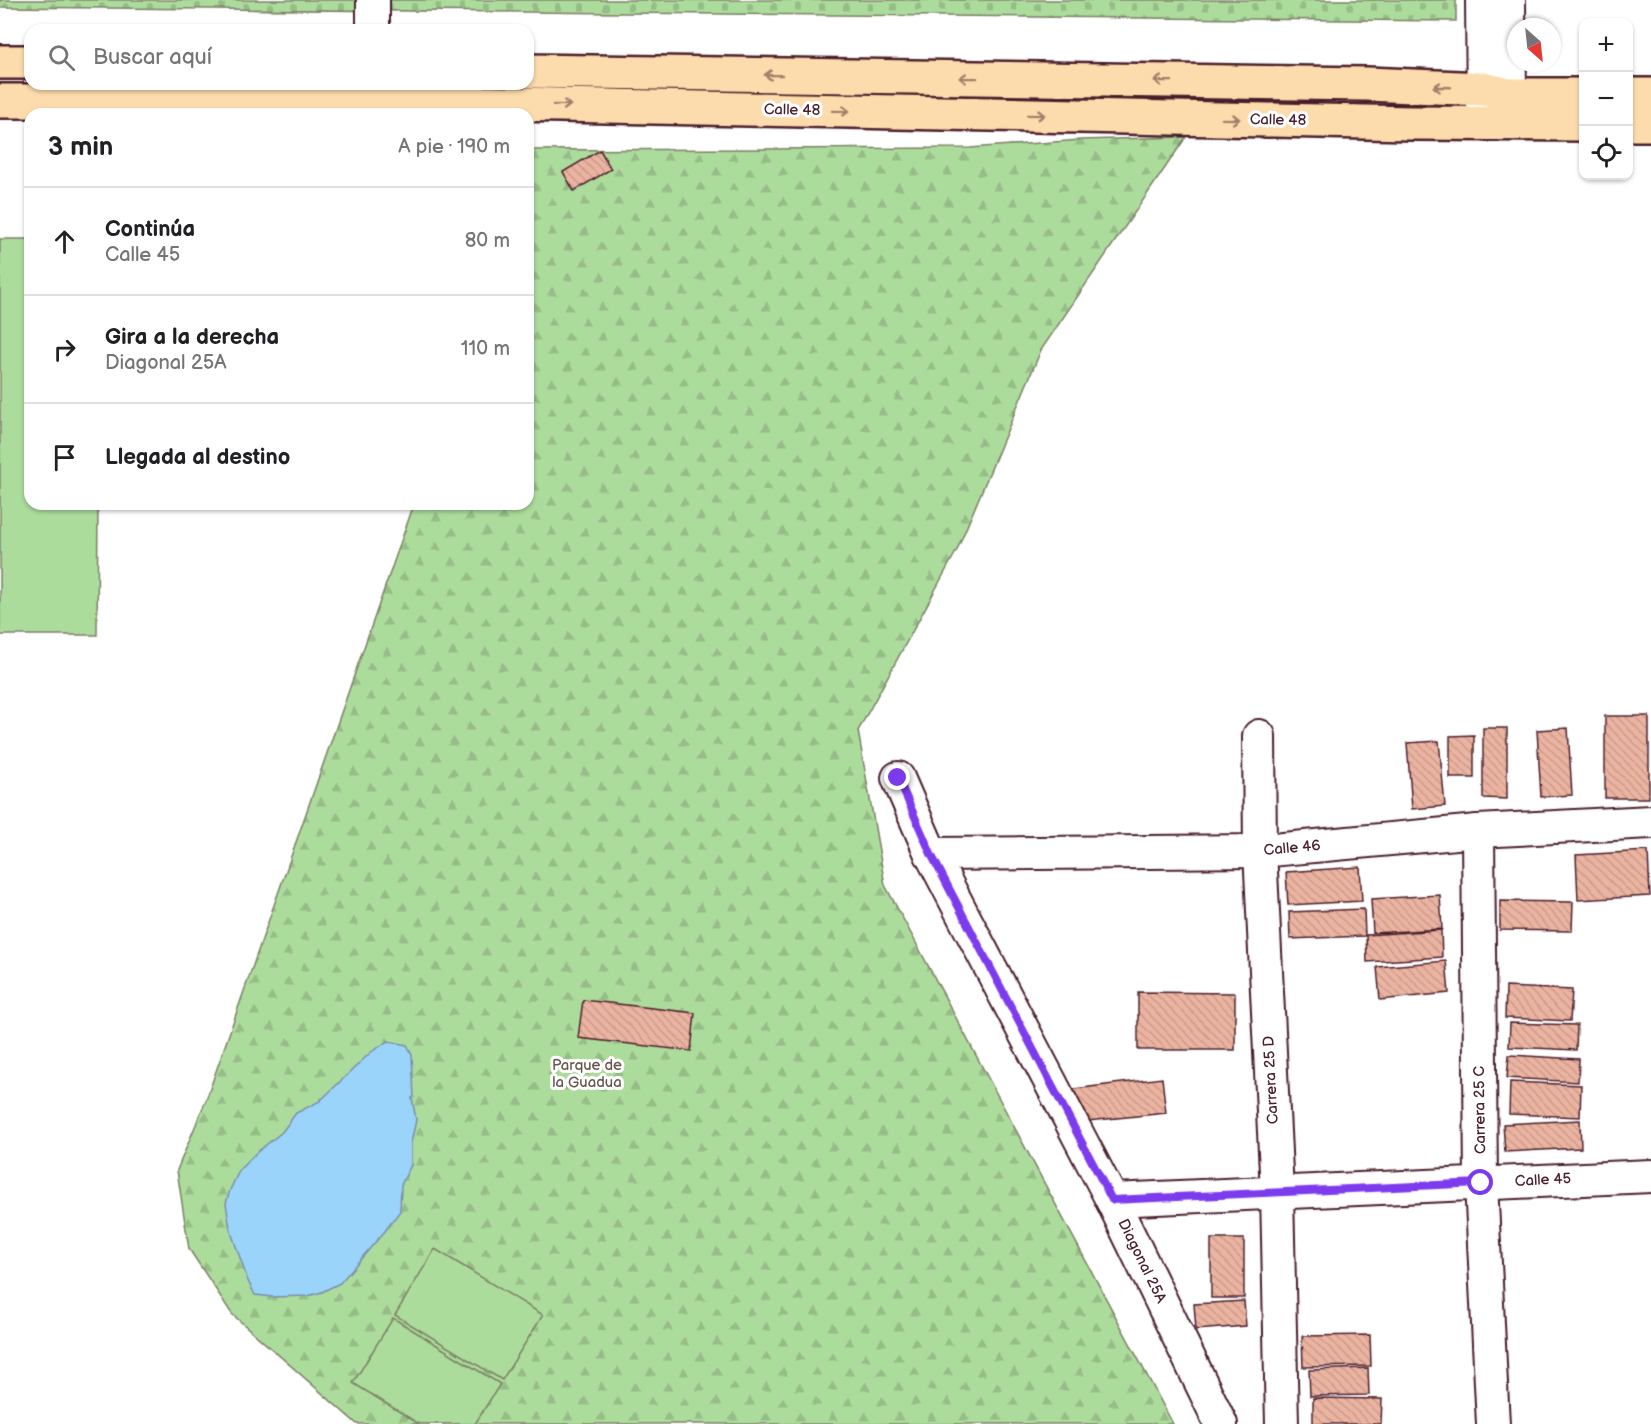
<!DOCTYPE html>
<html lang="es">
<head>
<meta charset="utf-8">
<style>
  :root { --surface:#fff; --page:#f2f2f2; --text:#202124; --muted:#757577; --line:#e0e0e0 }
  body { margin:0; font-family:"Balsamiq Sans",sans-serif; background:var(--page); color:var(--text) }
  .controls { position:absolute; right:18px; top:18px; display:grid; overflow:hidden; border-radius:12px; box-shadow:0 2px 4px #0004 }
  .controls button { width:54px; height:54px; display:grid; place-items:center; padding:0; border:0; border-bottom:2px solid var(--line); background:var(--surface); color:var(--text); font:30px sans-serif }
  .compass { position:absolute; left:1507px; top:18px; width:54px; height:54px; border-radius:50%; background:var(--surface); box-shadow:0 2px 4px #0004; rotate:153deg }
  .stop { position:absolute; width:18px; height:18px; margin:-14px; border:4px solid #7c3aed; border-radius:50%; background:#fff }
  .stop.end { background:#7c3aed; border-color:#fff; box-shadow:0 2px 6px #0008 }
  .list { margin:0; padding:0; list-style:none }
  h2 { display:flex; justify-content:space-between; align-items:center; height:78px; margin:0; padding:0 24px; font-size:26px }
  h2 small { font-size:20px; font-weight:400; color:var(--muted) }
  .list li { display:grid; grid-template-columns:39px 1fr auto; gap:18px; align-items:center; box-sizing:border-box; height:108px; padding:0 24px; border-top:2px solid var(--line) }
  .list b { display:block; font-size:22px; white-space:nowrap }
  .list p { margin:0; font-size:20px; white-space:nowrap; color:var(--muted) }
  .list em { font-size:20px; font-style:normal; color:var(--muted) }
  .icon { flex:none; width:33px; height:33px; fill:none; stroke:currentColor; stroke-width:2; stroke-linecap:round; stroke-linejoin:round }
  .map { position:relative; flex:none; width:1651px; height:1424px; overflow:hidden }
  .search { position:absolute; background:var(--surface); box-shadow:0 2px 4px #0004; left:24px; top:24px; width:510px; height:66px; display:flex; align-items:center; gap:15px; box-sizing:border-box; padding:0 21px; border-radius:18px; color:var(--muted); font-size:22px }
  .panel { position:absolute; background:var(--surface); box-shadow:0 2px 4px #0004; left:24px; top:108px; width:510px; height:402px; border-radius:18px }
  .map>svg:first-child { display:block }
  .forest { fill:url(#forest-firs); stroke:#7b7e64; stroke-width:1.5 }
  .cemetery { fill:url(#cemetery-stones); stroke:#7b7e64; stroke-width:1.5 }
  .pitch { fill:#acdc9c; stroke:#7b7e64; stroke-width:1.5 }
  .water { fill:#9ad4fa; stroke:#7a8ca7; stroke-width:1.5 }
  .building { fill:url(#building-back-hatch); stroke:#4a1f2b; stroke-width:1.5 }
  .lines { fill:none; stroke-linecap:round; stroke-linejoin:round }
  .minor-casing { stroke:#4a1f2b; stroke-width:36 }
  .major-casing { stroke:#4a1f2b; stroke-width:38 }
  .minor { stroke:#fff; stroke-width:32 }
  .major { stroke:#fcdcac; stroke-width:33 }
  .oneway { stroke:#a37e6c }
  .route { stroke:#7c3aed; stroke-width:8 }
  .labels { text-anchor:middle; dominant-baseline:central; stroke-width:6; stroke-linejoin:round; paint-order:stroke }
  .street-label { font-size:15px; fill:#4a1f2b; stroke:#fff }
  .park-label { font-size:15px; fill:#67584d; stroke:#fff }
</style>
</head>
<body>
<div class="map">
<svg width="1651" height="1424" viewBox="0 0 1651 1424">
  <defs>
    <pattern id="forest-firs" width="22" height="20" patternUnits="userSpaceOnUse" patternTransform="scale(1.5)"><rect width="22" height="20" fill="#acdc9c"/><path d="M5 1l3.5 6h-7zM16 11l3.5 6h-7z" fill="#96bc87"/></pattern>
    <pattern id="cemetery-stones" width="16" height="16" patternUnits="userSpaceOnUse" patternTransform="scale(1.5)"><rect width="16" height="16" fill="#acdc9c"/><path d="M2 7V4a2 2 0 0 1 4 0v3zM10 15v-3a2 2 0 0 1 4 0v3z" fill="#96bc87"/></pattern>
    <pattern id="building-back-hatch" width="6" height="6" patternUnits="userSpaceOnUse" patternTransform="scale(1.5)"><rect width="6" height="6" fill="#ebb4a1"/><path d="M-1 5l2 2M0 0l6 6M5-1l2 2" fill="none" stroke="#cb9a8b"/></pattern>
  </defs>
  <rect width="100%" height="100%" fill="#fff"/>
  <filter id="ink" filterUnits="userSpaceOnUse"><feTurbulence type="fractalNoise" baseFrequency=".0167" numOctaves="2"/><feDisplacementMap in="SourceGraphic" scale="12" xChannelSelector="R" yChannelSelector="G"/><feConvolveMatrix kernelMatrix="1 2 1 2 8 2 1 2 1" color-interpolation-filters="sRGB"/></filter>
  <g filter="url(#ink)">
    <polygon class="forest" points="1186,137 1041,350 957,550 858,731 885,885 1173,1424 357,1424 232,1314 189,1249 177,1170 206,1100 414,504 528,504 528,150 970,148 1081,140"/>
    <polygon class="cemetery" points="0,0 1456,0 1456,21 0,7"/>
    <g class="pitch">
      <polygon points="0,239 30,239 30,504 98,504 97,635 0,635"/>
      <polygon points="435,1249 543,1315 502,1380 395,1315"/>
      <polygon points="393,1318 500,1384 475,1424 419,1424 353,1383"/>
    </g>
    <polygon class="water" points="388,1041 407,1045 412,1055 414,1097 412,1098 416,1120 411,1143 411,1165 401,1185 400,1211 385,1231 340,1283 322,1292 308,1296 273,1297 255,1295 248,1281 230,1229 226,1203 230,1190 240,1169 256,1153 282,1132 296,1113 320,1101 370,1053"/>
    <g class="building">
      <polygon points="600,150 611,169 574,191 563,172"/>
      <rect x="1605" y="716" width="44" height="82"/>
      <polygon points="1483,728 1507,728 1507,799 1483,798"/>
      <polygon points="1568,728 1572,795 1541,797 1537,730"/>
      <polygon points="1474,735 1474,778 1450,778 1450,736"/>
      <polygon points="1439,741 1445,806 1412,809 1407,743"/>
      <polygon points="1648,851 1650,896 1578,900 1576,855"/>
      <polygon points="1360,867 1362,901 1288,905 1286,872"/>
      <polygon points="1440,895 1442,929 1373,933 1371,899"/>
      <polygon points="1500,901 1573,902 1572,931 1500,930"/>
      <polygon points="1364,909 1365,936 1290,939 1289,912"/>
      <polygon points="1441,930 1442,957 1367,962 1366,935"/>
      <polygon points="1446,961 1449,993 1380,1000 1377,967"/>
      <polygon points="1506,987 1572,990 1570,1021 1505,1018"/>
      <polygon points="1138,992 1235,993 1235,1050 1138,1050"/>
      <polygon points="583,1000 695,1013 691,1051 578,1038"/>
      <polygon points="1510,1023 1577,1025 1576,1050 1509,1047"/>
      <polygon points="1509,1055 1579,1059 1578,1082 1507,1078"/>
      <polygon points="1162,1078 1166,1113 1078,1122 1074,1089"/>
      <polygon points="1510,1082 1581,1085 1580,1117 1509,1114"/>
      <polygon points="1580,1120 1581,1148 1505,1152 1503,1124"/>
      <rect x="1211" y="1239" width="33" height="59"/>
      <polygon points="1244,1301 1246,1326 1196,1330 1194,1304"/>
      <polygon points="1370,1335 1371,1366 1303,1367 1302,1336"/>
      <polygon points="1368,1368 1369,1395 1310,1396 1309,1370"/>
      <polygon points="1313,1398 1382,1399 1381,1424 1313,1424"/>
    </g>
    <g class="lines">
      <defs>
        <g id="minor">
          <polyline points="1482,0 1483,116"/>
          <polyline points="1509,0 1510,95 1515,119"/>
          <polyline points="373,30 373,0"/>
          <polyline points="1259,736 1260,851 1277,1192 1282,1424"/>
          <polyline points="898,778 931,854 1112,1200 1221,1424"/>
          <polyline points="1478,831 1481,1183 1493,1424"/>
          <polyline points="931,854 1260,851 1478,831 1651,822"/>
          <polyline points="1112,1200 1651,1176"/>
        </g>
        <g id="major">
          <polyline points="0,62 30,62"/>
          <polyline points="528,71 1367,84 1483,89 1510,95 1584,95"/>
          <polyline points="1628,95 1651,95"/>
          <polyline points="0,101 371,101 1411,123 1584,124"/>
          <polyline points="1628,124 1651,124"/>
        </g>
      </defs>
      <use href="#minor" class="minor-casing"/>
      <use href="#major" class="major-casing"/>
      <use href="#minor" class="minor"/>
      <use href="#major" class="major"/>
    </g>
    <defs><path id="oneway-shaft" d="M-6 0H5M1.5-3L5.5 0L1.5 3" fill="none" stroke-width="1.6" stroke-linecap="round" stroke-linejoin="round" transform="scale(1.5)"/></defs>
    <g class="oneway">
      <use href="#oneway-shaft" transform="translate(773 75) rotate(-179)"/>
      <use href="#oneway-shaft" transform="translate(968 78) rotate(-179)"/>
      <use href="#oneway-shaft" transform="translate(1163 81) rotate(-179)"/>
      <use href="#oneway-shaft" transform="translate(1442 87) rotate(-178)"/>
      <use href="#oneway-shaft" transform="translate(562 105) rotate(1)"/>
      <use href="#oneway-shaft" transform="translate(841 111) rotate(1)"/>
      <use href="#oneway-shaft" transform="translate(1036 115) rotate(1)"/>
      <use href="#oneway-shaft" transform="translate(1231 119) rotate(1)"/>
    </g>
  </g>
  <g class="lines" filter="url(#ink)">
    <polyline class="route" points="898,778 931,854 1112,1200 1481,1183"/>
  </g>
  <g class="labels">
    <g class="street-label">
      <text transform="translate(792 110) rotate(1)">Calle 48</text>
      <text transform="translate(1278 120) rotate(1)">Calle 48</text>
      <text transform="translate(1292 848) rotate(-5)">Calle 46</text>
      <text transform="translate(1271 1080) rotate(-93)">Carrera 25 D</text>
      <text transform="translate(1480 1110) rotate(-91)">Carrera 25 C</text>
      <text transform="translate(1543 1180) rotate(-3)">Calle 45</text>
      <text transform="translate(1142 1261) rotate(64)">Diagonal 25A</text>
    </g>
    <g class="park-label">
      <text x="587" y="1065">Parque de<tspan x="587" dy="17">la Guadua</tspan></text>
    </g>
  </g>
</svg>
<div class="controls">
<button>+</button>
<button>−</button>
<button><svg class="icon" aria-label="locate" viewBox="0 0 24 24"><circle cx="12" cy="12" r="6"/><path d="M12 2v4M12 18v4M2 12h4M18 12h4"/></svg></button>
</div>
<svg class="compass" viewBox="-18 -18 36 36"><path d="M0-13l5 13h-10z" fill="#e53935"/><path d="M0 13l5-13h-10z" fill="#757577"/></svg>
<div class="stop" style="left:1481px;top:1183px"></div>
<div class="stop end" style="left:898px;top:778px"></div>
<div class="search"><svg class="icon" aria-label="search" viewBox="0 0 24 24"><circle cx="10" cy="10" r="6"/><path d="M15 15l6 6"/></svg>Buscar aquí</div>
<section class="panel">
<h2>3 min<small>A pie · 190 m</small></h2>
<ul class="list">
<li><svg class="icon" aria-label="ahead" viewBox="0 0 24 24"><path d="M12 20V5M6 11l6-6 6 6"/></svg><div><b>Continúa</b><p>Calle 45</p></div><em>80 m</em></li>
<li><svg class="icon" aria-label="right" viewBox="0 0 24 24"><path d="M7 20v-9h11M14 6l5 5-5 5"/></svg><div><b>Gira a la derecha</b><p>Diagonal 25A</p></div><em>110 m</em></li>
<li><svg class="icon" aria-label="arrive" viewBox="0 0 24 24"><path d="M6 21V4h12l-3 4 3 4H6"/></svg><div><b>Llegada al destino</b></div></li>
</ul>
</section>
</div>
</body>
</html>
